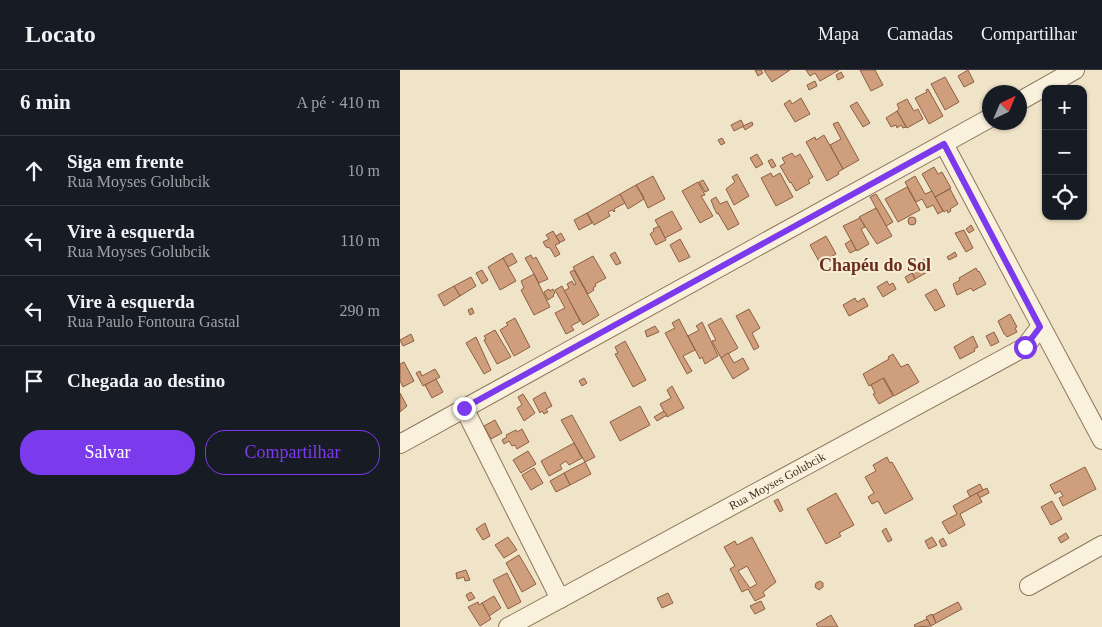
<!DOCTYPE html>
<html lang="pt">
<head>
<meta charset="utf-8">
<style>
  :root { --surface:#171b24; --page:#20242c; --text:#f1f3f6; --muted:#9ea1a6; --line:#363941; --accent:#7c3aed }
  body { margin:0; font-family:"Times New Roman",serif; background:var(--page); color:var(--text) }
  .controls { position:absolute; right:15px; top:15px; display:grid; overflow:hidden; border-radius:10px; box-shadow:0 1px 4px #0004 }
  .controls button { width:45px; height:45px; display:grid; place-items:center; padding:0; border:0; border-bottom:1px solid var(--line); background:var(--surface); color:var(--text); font:25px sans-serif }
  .compass { position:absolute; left:582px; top:15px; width:45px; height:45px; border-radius:50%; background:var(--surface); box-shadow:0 1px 4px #0004; rotate:44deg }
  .stop { position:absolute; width:15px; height:15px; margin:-11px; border:4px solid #7c3aed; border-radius:50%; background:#fff }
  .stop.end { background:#7c3aed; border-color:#fff; box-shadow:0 1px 5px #0008 }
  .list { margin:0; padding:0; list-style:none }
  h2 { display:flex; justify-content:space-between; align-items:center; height:65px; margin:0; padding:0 20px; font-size:21px }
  h2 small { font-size:16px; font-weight:400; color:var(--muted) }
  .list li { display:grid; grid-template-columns:32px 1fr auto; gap:15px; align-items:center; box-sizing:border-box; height:70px; padding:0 20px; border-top:1px solid var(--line) }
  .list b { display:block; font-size:19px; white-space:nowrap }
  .list p { margin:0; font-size:16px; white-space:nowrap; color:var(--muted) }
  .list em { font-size:16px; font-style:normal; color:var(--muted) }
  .actions { display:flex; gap:10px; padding:15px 20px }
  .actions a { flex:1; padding:11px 0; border:1px solid var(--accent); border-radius:20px; text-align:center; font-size:18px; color:var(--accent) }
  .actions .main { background:var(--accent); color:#fff }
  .icon { flex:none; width:28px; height:28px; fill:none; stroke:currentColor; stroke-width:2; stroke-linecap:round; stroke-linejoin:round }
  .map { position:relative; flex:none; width:702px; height:557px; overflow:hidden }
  header { display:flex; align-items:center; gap:30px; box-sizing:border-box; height:70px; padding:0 25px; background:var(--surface); border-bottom:1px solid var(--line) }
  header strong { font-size:24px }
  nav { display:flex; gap:28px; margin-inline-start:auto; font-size:18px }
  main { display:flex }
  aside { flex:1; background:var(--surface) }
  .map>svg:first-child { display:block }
  .building { fill:#cf9f7d; stroke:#8d5f41; fill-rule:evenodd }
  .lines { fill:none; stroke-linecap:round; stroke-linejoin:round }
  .minor-casing { stroke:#8d765c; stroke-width:20 }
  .minor { stroke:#faf1dc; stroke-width:18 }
  .route { stroke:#7c3aed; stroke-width:6 }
  .labels { text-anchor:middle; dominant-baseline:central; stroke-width:4; stroke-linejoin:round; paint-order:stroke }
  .street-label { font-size:12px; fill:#3d2e20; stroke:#f7eed8 }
  .district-label { font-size:18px; font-weight:bold; fill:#6b2e1e; stroke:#f7eed8 }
</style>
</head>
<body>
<header>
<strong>Locato</strong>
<nav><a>Mapa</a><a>Camadas</a><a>Compartilhar</a></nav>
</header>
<main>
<aside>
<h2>6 min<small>A pé · 410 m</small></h2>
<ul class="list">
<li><svg class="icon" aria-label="ahead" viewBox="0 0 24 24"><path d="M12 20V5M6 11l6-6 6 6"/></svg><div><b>Siga em frente</b><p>Rua Moyses Golubcik</p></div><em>10 m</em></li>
<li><svg class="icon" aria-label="left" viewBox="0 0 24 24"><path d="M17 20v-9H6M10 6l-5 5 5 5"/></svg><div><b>Vire à esquerda</b><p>Rua Moyses Golubcik</p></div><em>110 m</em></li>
<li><svg class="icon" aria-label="left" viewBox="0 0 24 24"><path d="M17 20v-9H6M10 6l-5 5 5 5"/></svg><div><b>Vire à esquerda</b><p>Rua Paulo Fontoura Gastal</p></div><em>290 m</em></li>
<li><svg class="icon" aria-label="arrive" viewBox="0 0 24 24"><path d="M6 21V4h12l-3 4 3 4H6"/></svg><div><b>Chegada ao destino</b></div></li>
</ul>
<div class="actions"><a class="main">Salvar</a><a>Compartilhar</a></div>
</aside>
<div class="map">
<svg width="702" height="557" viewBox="0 0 702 557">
  <rect width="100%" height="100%" fill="#f0e4c8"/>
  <g class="building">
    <polygon points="355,0 361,0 363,3 358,6"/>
    <polygon points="364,0 390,0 372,12"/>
    <polygon points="406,0 439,0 420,11 415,3 410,6"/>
    <polygon points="460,0 475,0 483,15 471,21"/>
    <polygon points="568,0 574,12 564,17 558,6"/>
    <polygon points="441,2 444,7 438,10 436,5"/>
    <polygon points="545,7 559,32 545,40 531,14"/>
    <polygon points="415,11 417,16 409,20 407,15"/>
    <polygon points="528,19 543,46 529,54 515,28 527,22 526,20"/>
    <polygon points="401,28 410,44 395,52 384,34 390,30 392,34"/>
    <polygon points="507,29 514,41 518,39 523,49 507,58 497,41 499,39 497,34"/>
    <polygon points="457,32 470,53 463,57 450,36"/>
    <polygon points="497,41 506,57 503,58 501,55 497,58 496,55 491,57 486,48"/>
    <polygon points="341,50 344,56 334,61 331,55"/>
    <polygon points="352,52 353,55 345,60 343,56"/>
    <polygon points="438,52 459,90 443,99 430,75 441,69 433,54"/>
    <polygon points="424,65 443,99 438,102 439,104 427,111 406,72 415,67 416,70"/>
    <polygon points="322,68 325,73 321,75 318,70"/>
    <polygon points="392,83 395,87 400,84 413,107 408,110 410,113 396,121 391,112 390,113 380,96 385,93 382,88"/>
    <polygon points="357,84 363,94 356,98 350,88"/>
    <polygon points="372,89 376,96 372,98 368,91"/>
    <polygon points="534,97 538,104 542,102 551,118 535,127 522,104"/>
    <polygon points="371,103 373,107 380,103 393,127 376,136 361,108"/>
    <polygon points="337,104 349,126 334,135 326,119 335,112 332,107"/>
    <polygon points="253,106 265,129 248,138 243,127 244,127 236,115"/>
    <polygon points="515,106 525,124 532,121 543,141 538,144 533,135 527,138 522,129 516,132 505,112"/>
    <polygon points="303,110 309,120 305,122 299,112"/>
    <polygon points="298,112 305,125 301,126 313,146 300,153 282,121"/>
    <polygon points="236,115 244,129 228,139 220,124"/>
    <polygon points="507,117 520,140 498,152 485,129"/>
    <polygon points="550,119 558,134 550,139 551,141 548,143 547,140 544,142 535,127"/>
    <polygon points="220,124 225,133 214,139 215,141 214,142 212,140 208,142 210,146 194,155 187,143"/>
    <polygon points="476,124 493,152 486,156 470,127"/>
    <polygon points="316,127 320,134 327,131 339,154 328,160 318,143 317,144 314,138 311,130"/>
    <polygon points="476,138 492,166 477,174 459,147"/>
    <polygon points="272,141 282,159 265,168 255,150"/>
    <polygon points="187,143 192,153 179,160 174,150"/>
    <circle cx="512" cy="151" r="4"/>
    <polygon points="460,148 465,157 461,159 469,174 457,181 443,156"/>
    <polygon points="571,155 574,160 569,163 566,159"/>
    <polygon points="259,156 266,170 256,175 250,164 254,161 253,159"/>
    <polygon points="564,160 573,178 566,182 555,163"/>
    <polygon points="153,161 160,173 155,175 160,184 155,187 150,178 146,177 143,172 149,169 146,165"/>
    <polygon points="161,163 165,170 161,172 159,171 156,166"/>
    <polygon points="426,166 436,184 420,193 410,175"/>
    <polygon points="280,169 290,187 279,192 270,175"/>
    <polygon points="451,170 456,180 450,183 445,174"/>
    <polygon points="215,182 221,193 216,195 210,185"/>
    <polygon points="555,182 557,186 549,190 547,187"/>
    <polygon points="112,183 117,192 108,197 103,188"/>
    <polygon points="131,185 133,189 136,187 148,209 141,212 139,213 125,188"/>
    <polygon points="193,186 206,208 195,214 196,216 193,218 194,220 188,224 173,197"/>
    <polygon points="103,188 116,211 100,220 88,197"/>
    <polygon points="525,189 531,200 515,209 511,200 520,196 518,193"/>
    <polygon points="576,198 578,202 579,201 586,214 573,221 571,218 557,225 553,214 560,210 559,208"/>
    <polygon points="82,200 88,210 82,214 76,203"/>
    <polygon points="174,200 199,245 183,255 164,221 169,218 167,214 172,211 174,215 176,214 170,202"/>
    <polygon points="512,203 515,209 508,213 505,207"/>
    <polygon points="134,204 150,237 134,245 121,220 124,218 121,211"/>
    <polygon points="71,207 76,216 60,226 54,216"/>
    <polygon points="487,211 489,215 493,213 496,219 483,227 477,217"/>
    <polygon points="54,216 60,226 44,236 38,225"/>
    <polygon points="162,216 180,251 171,256 174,260 166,264 155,243 165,238 155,220"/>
    <polygon points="149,219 150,221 153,219 155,223 153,225 154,226 148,230 144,222"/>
    <polygon points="536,219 545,236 535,241 525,225"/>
    <polygon points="455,228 457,232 464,228 468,236 449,246 443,235"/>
    <polygon points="72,238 74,243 70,245 68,240"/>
    <polygon points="349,239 360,258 352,263 359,277 354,280 336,246"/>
    <polygon points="610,244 617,257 615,258 617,262 607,267 605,264 604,264 598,251"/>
    <polygon points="115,248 130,277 114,286 100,260 108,255 106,253"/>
    <polygon points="321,248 338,278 321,288 312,271 316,270 308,255"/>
    <polygon points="279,249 295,280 283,286 292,301 287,304 265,263 275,258 272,253"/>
    <polygon points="302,252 318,286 305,294 302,287 300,289 288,266 299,260 296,256"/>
    <polygon points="255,256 259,262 247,267 245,261"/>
    <polygon points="95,260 111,287 97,294 84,270 86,269 84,266"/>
    <polygon points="594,262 599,272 591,276 586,266"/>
    <polygon points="11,264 14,271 3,276 0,270"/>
    <polygon points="573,266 578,277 574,279 575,281 560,289 554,277"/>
    <polygon points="76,267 91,300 84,304 66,273"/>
    <polygon points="225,271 246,310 233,317 215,284 218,283 215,277"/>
    <polygon points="328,283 334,293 343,288 349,299 333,309 321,288"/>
    <polygon points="493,284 501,297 508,294 519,312 494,326 484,308 469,316 463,304 489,289 488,287"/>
    <polygon points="4,292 14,311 3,317 0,311 0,294"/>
    <polygon points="35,299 40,307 23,316 16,303 20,301 22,306"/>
    <polygon points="184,308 187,313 182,316 179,311"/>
    <polygon points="483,308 493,326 479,334 473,324 475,323 471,315"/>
    <polygon points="36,309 43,322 32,328 25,315"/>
    <polygon points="272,316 284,338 267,347 260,334 271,328 267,320"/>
    <polygon points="145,322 152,336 146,339 148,342 144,344 142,341 140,343 133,329"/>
    <polygon points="0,323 7,336 0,342"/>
    <polygon points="123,324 135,343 124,351 117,338 122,335 118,327"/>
    <polygon points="240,336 250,355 220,371 210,352"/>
    <polygon points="264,341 267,345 257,351 254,347"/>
    <polygon points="172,345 195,387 185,392 161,350"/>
    <polygon points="95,350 102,363 91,369 84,356"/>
    <polygon points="122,359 129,372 117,379 115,375 112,376 109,371 104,374 102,370 107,367 106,365 116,360 117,362"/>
    <polygon points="174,373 182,388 169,395 166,391 160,395 162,399 149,406 141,391"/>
    <polygon points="128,381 136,394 121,403 113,390"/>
    <polygon points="487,387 490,393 492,392 513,429 485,444 478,431 472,434 468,427 474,423 465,407 476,401 473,395"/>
    <polygon points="185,392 191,404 170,415 164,403"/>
    <polygon points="685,397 696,419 663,436 659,428 663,426 660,421 655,424 650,415"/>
    <polygon points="134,398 143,413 131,420 122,405"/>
    <polygon points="164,403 170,415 156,422 150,411"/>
    <polygon points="580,414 583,420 570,427 567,421"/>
    <polygon points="587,418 589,423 579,428 577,423"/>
    <polygon points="436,423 454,455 439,463 441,466 426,474 407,439"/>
    <polygon points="577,423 582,432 560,444 565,455 549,464 542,452 557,444 553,436"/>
    <polygon points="378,429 383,440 380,442 374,431"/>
    <polygon points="652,431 662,449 651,455 641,437"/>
    <polygon points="85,453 90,466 83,470 76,459"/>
    <polygon points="486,458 492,470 488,472 482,461"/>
    <polygon points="666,463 669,468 661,473 658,468"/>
    <polygon points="108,467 117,480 104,488 95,475"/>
    <path d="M352,467L376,512L363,522L365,526L355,531L348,519L342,522L330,499L335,496L324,477L335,471L337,475ZM347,496L357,514L350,518L338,501Z"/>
    <polygon points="532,467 537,475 529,479 525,471"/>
    <polygon points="543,468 547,475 542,477 539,471"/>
    <polygon points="119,485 136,514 122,522 106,493"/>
    <polygon points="66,500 70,510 65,511 64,507 57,509 56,503"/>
    <polygon points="107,503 121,532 108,539 93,510"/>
    <polygon points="420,511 423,513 423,517 419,520 415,517 416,513"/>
    <polygon points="71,522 75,528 69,531 66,525"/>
    <polygon points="268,523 273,533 262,538 257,528"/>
    <polygon points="94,526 101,538 89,546 82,533"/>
    <polygon points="361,531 365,539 355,544 350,536"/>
    <polygon points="78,532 79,535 82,533 91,549 80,556 68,537"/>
    <polygon points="558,532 562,539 536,553 533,545"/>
    <polygon points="532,544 536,553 531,556 526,547"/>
    <polygon points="431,545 438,557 418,557 416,554"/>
    <polygon points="527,549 531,556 515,557 514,555"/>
  </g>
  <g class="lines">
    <defs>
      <g id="minor">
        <polyline points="620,31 675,0"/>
        <polyline points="544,74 702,370"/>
        <polyline points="64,338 160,529"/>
        <polyline points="0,374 590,48"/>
        <polyline points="629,516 702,475"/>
        <path id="s1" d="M108,557L625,277L640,257"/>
      </g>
    </defs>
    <use href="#minor" class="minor-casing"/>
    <use href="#minor" class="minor"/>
  </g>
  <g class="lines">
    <polyline class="route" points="64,338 544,74 640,257 625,277"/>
  </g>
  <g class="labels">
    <g class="street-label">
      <text stroke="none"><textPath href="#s1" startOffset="306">Rua Moyses Golubcik</textPath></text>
    </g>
    <g class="district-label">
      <text x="475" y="195">Chapéu do Sol</text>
    </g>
  </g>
</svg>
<div class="controls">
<button>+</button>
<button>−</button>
<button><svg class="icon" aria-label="locate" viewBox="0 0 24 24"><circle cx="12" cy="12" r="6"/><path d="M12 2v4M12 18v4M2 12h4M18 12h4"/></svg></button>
</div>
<svg class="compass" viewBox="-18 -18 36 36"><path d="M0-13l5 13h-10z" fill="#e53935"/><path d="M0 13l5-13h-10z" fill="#9ea1a6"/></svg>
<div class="stop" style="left:625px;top:277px"></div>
<div class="stop end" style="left:64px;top:338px"></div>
</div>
</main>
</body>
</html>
